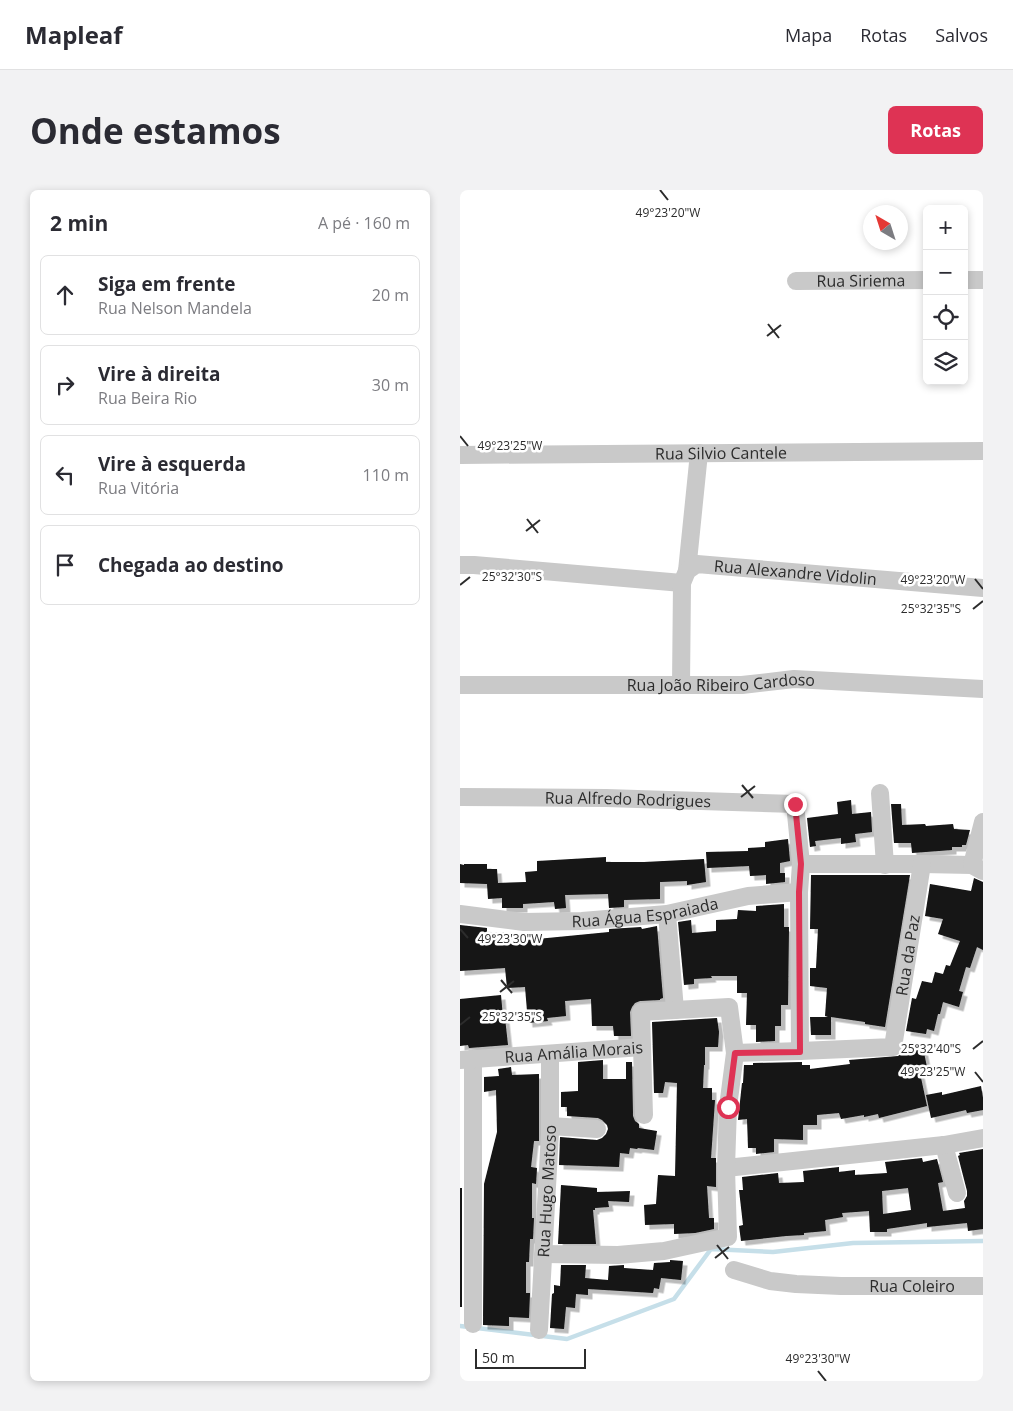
<!DOCTYPE html>
<html lang="pt">
<head>
<meta charset="utf-8">
<style>
  :root { --surface:#fff; --page:#f2f2f3; --text:#2b2b33; --muted:#7c7c81; --line:#e1e1e2; --accent:#de3354 }
  body { margin:0; font-family:"Open Sans",sans-serif; background:var(--page); color:var(--text) }
  .controls { position:absolute; right:15px; top:15px; display:grid; overflow:hidden; border-radius:8px; box-shadow:0 2px 8px #0003 }
  .controls button { width:45px; height:45px; display:grid; place-items:center; padding:0; border:0; border-bottom:1px solid var(--line); background:var(--surface); color:var(--text); font:25px sans-serif }
  .compass { position:absolute; left:403px; top:15px; width:45px; height:45px; border-radius:50%; background:var(--surface); box-shadow:0 2px 8px #0003; rotate:321deg }
  .scale { position:absolute; left:15px; bottom:12px; width:111px; box-sizing:border-box; padding-left:5px; border:2px solid #2c2c2c; border-top:0; font-size:14px; line-height:18px; white-space:nowrap; color:#2c2c2c; -webkit-text-stroke:4px #fff; paint-order:stroke }
  .stop { position:absolute; width:15px; height:15px; margin:-11px; border:4px solid #de3354; border-radius:50%; background:#fff }
  .stop.end { background:#de3354; border-color:#fff; box-shadow:0 1px 5px #0008 }
  .list { margin:0; padding:0; list-style:none }
  h2 { display:flex; justify-content:space-between; align-items:center; height:65px; margin:0; padding:0 20px; font-size:21px }
  h2 small { font-size:16px; font-weight:400; color:var(--muted) }
  .list li { display:grid; grid-template-columns:32px 1fr auto; gap:15px; align-items:center; box-sizing:border-box; height:80px; margin:0 10px 10px; padding:0 10px; border:1px solid var(--line); border-radius:8px }
  .list b { display:block; font-size:19px; white-space:nowrap }
  .list p { margin:0; font-size:16px; white-space:nowrap; color:var(--muted) }
  .list em { font-size:16px; font-style:normal; color:var(--muted) }
  .icon { flex:none; width:28px; height:28px; fill:none; stroke:currentColor; stroke-width:2; stroke-linecap:round; stroke-linejoin:round }
  .map { position:relative; flex:none; width:523px; height:1191px; overflow:hidden; border-radius:8px }
  header { display:flex; align-items:center; gap:30px; box-sizing:border-box; height:70px; padding:0 25px; background:var(--surface); border-bottom:1px solid var(--line) }
  header strong { font-size:24px }
  nav { display:flex; gap:28px; margin-inline-start:auto; font-size:18px }
  .intro { display:flex; align-items:center; justify-content:space-between; box-sizing:border-box; height:120px; padding:0 30px }
  h1 { margin:0; font-size:35px }
  .button { padding:12px 22px; border-radius:8px; background:var(--accent); color:#fff; font-size:18px; font-weight:700 }
  main { display:flex; gap:30px; padding:0 30px }
  aside { flex:1; background:var(--surface); border-radius:8px; box-shadow:0 2px 8px #0003 }
  .map>svg:first-child { display:block }
  .lines { fill:none; stroke-linecap:round; stroke-linejoin:round }
  .stream { stroke:#c6dfe9; stroke-width:4.5 }
  .building { fill:#131313; fill-rule:evenodd; filter:url(#shadow) }
  .minor { stroke:#c9c9c9; stroke-width:18 }
  .route { stroke:#de3354; stroke-width:6 }
  .ticks { fill:none; stroke:#2c2c2c; stroke-width:2 }
  .labels { text-anchor:middle; dominant-baseline:central; stroke-width:5; stroke-linejoin:round; paint-order:stroke }
  .street-label { font-size:16px; fill:#2c2c2c; stroke:#fff }
  .ticks-label { font-size:12px; text-anchor:middle; fill:#2c2c2c; stroke:#fff; stroke-width:5; stroke-linejoin:round; paint-order:stroke }
</style>
</head>
<body>
<header>
<strong>Mapleaf</strong>
<nav><a>Mapa</a><a>Rotas</a><a>Salvos</a></nav>
</header>
<div class="intro"><h1>Onde estamos</h1><a class="button">Rotas</a></div>
<main>
<aside>
<h2>2 min<small>A pé · 160 m</small></h2>
<ul class="list">
<li><svg class="icon" aria-label="ahead" viewBox="0 0 24 24"><path d="M12 20V5M6 11l6-6 6 6"/></svg><div><b>Siga em frente</b><p>Rua Nelson Mandela</p></div><em>20 m</em></li>
<li><svg class="icon" aria-label="right" viewBox="0 0 24 24"><path d="M7 20v-9h11M14 6l5 5-5 5"/></svg><div><b>Vire à direita</b><p>Rua Beira Rio</p></div><em>30 m</em></li>
<li><svg class="icon" aria-label="left" viewBox="0 0 24 24"><path d="M17 20v-9H6M10 6l-5 5 5 5"/></svg><div><b>Vire à esquerda</b><p>Rua Vitória</p></div><em>110 m</em></li>
<li><svg class="icon" aria-label="arrive" viewBox="0 0 24 24"><path d="M6 21V4h12l-3 4 3 4H6"/></svg><div><b>Chegada ao destino</b></div></li>
</ul>
</aside>
<div class="map">
<svg width="523" height="1191" viewBox="0 0 523 1191">
  <defs>
    <filter id="shadow"><feDropShadow dx="4.5" dy="4.5" stdDeviation="0" flood-color="#0004"/></filter>
  </defs>
  <rect width="100%" height="100%" fill="#fff"/>
  <g class="lines">
    <polyline class="stream" points="0,1136 107,1149 214,1109 251,1059 313,1062 393,1053 523,1051"/>
  </g>
  <g class="building">
    <polygon points="391,610 392,624 411,622 412,642 395,644 396,652 381,654 381,648 355,651 356,656 350,657 347,628 378,624 377,612"/>
    <polygon points="431,614 441,614 442,635 465,634 466,636 493,634 494,639 510,640 506,655 502,655 502,657 492,657 492,660 452,663 451,653 434,653"/>
    <polygon points="328,649 330,671 320,673 320,683 325,683 325,692 306,694 306,685 290,686 289,676 247,678 246,662 288,661 288,658 305,657 305,652"/>
    <polygon points="146,667 146,672 184,672 244,669 246,692 227,695 227,691 200,692 200,709 164,710 164,717 149,718 148,704 105,705 106,718 95,719 94,712 63,714 63,718 42,718 42,708 28,709 27,694 0,693 0,674 4,675 4,674 27,674 27,679 37,679 38,693 66,692 65,682 77,681 77,671"/>
    <polygon points="351,685 450,685 425,837 405,834 405,832 371,827 371,845 351,845 350,827 368,827 365,826 367,798 350,796 350,778 356,778 358,739 350,739"/>
    <polygon points="514,688 523,692 523,760 517,757 510,778 506,777 499,801 503,802 499,817 483,812 480,824 478,824 474,841 467,839 466,844 446,841 452,808 456,809 462,791 472,793 475,782 483,784 486,775 490,776 500,751 478,744 483,729 465,726 470,694 511,701"/>
    <polygon points="324,714 324,737 329,737 328,815 321,815 321,836 315,836 315,851 296,852 296,835 286,835 287,803 277,803 277,786 251,786 252,788 234,789 234,794 224,795 218,732 231,730 232,743 256,741 256,730 277,729 278,720 296,721 296,716"/>
    <polygon points="0,735 27,738 27,743 58,742 58,746 77,745 77,749 149,742 149,739 181,737 182,739 197,736 203,808 200,809 200,810 180,811 175,813 172,817 170,822 171,846 154,846 153,836 132,836 131,809 105,811 106,826 87,828 88,831 68,833 65,797 47,798 45,778 0,781"/>
    <polygon points="41,805 43,828 45,828 48,855 9,858 8,855 0,856 0,809"/>
    <polygon points="257,828 259,842 258,857 245,857 245,875 244,875 243,898 252,898 252,910 255,910 251,968 256,968 256,997 247,996 249,1028 254,1028 254,1039 235,1043 214,1044 214,1034 185,1035 184,1015 196,1014 198,985 215,986 217,893 205,892 203,903 194,903 192,832"/>
    <polygon points="462,853 468,882 460,883 467,916 419,928 418,924 404,927 404,925 381,929 379,923 357,925 357,935 343,935 343,950 314,949 314,962 296,964 296,958 288,958 287,929 278,930 282,893 283,893 284,875 293,875 293,873 342,872 342,875 350,875 350,879 390,874 389,870 438,866 442,863 444,857"/>
    <polygon points="143,870 143,889 166,889 166,872 172,872 173,926 175,931 179,934 179,938 197,941 194,960 178,958 177,959 170,958 169,964 160,963 159,977 99,975 100,947 137,950 142,948 146,944 148,939 147,935 142,930 138,928 107,926 107,917 101,917 101,902 118,901 118,872"/>
    <polygon points="51,877 52,885 79,884 79,951 74,951 71,977 77,978 76,994 72,993 72,1028 74,1028 73,1049 70,1049 69,1072 66,1072 66,1103 70,1103 69,1128 49,1127 49,1136 23,1135 24,994 37,942 36,900 24,902 24,887 39,886 38,879"/>
    <polygon points="521,896 523,908 523,920 507,923 506,920 471,928 466,905 482,902 482,905"/>
    <path d="M523,959V1039L508,1041L507,1033L467,1037V1033L427,1039V1042H410L409,1021L382,1023L383,1027L365,1030L366,1041L344,1043V1045L326,1046L281,1051L279,1036L283,1035L279,1000H283L282,987L318,983L319,993L344,992L343,981L379,977V982L395,980V985L427,983L425,972L462,968L463,972L477,969L483,992L478,993L483,1021L505,1018L504,1011L507,1006V1001L498,966L500,965L499,963ZM448,998L451,1020L423,1024L422,1001Z"/>
    <polygon points="101,995 137,998 137,1002 170,1001 169,1012 148,1011 149,1017 135,1018 135,1020 133,1020 136,1054 98,1054"/>
    <rect x="0" y="998" width="2" height="119"/>
    <polygon points="210,1070 223,1071 221,1090 201,1088 199,1099 194,1098 193,1103 128,1099 128,1105 116,1104 115,1118 106,1117 104,1139 90,1138 92,1104 94,1103 94,1095 100,1096 101,1075 126,1075 125,1088 148,1090 149,1076 164,1075 164,1078 193,1080 194,1073 210,1072"/>
  </g>
  <g class="lines">
    <g class="minor">
      <polyline points="504,90 523,90"/>
      <path id="s1" d="M336,91L467,90"/>
      <path id="s2" d="M0,265L523,261"/>
      <polyline points="0,375 14,375 222,393"/>
      <polyline points="227,381 239,263"/>
      <path id="s3" d="M0,495H282L334,489L523,499"/>
      <path id="s4" d="M221,495L222,393L227,381L237,374L523,398"/>
      <polyline points="420,603 425,675"/>
      <path id="s5" d="M0,607L146,608L335,614L341,674L339,702L340,861"/>
      <polyline points="341,674 462,674 512,675 523,681"/>
      <polyline points="512,675 523,632"/>
      <path id="s6" d="M0,724L64,732L122,731L207,724L288,706L339,702"/>
      <path id="s7" d="M275,863L340,861L433,857L462,674"/>
      <polyline points="13,868 13,1134"/>
      <path id="s8" d="M0,870L182,857"/>
      <polyline points="184,925 181,822 215,820 207,724"/>
      <polyline points="90,936 137,939"/>
      <polyline points="484,955 497,1003"/>
      <polyline points="266,978 484,955 523,948"/>
      <polyline points="83,1064 158,1065 204,1061 268,1047 266,978 268,917 275,863 269,817 215,820"/>
      <path id="s9" d="M274,1080L310,1091L336,1094L381,1096H523"/>
      <path id="s10" d="M79,1140L90,943V864"/>
    </g>
  </g>
  <g class="lines">
    <polyline class="route" points="268,917 275,863 340,862 339,702 341,674 335,614"/>
  </g>
  <path class="ticks" d="M200,0L208,10M308,134L319,148M307,146L321,135M0,246L8,256M67,329L78,343M66,341L80,330M515,389L523,399M0,395L10,387M513,419L523,411M282,595L293,608M281,607L295,596M0,739L8,748M41,790L52,803M40,802L54,791M0,835L10,827M513,859L523,851M515,882L523,892M257,1055L268,1069M255,1068L269,1057M358,1181L366,1191"/>
  <g class="labels">
    <g class="street-label">
      <text stroke="none"><textPath href="#s1" startOffset="65">Rua Siriema</textPath></text>
      <text stroke="none"><textPath href="#s2" startOffset="261">Rua Silvio Cantele</textPath></text>
      <text stroke="none"><textPath href="#s4" startOffset="226">Rua Alexandre Vidolin</textPath></text>
      <text stroke="none"><textPath href="#s3" startOffset="261">Rua João Ribeiro Cardoso</textPath></text>
      <text stroke="none"><textPath href="#s5" startOffset="168">Rua Alfredo Rodrigues</textPath></text>
      <text stroke="none"><textPath href="#s6" startOffset="186">Rua Água Espraiada</textPath></text>
      <text stroke="none"><textPath href="#s7" startOffset="251">Rua da Paz</textPath></text>
      <text stroke="none"><textPath href="#s8" startOffset="114">Rua Amália Morais</textPath></text>
      <text stroke="none"><textPath href="#s10" startOffset="139">Rua Hugo Matoso</textPath></text>
      <text stroke="none"><textPath href="#s9" startOffset="180">Rua Coleiro</textPath></text>
    </g>
  </g>
  <g class="ticks-label">
    <text x="208" y="27">49°23'20"W</text>
    <text x="50" y="260">49°23'25"W</text>
    <text x="52" y="391">25°32'30"S</text>
    <text x="473" y="394">49°23'20"W</text>
    <text x="471" y="423">25°32'35"S</text>
    <text x="50" y="753">49°23'30"W</text>
    <text x="52" y="831">25°32'35"S</text>
    <text x="471" y="863">25°32'40"S</text>
    <text x="473" y="886">49°23'25"W</text>
    <text x="358" y="1173">49°23'30"W</text>
  </g>
</svg>
<div class="controls">
<button>+</button>
<button>−</button>
<button><svg class="icon" aria-label="locate" viewBox="0 0 24 24"><circle cx="12" cy="12" r="6"/><path d="M12 2v4M12 18v4M2 12h4M18 12h4"/></svg></button>
<button><svg class="icon" aria-label="layers" viewBox="0 0 24 24"><path d="M12 4l9 5-9 5-9-5zM3 14l9 5 9-5"/></svg></button>
</div>
<svg class="compass" viewBox="-18 -18 36 36"><path d="M0-13l5 13h-10z" fill="#e53935"/><path d="M0 13l5-13h-10z" fill="#7c7c81"/></svg>
<div class="scale">50 m</div>
<div class="stop" style="left:268px;top:917px"></div>
<div class="stop end" style="left:335px;top:614px"></div>
</div>
</main>
</body>
</html>
